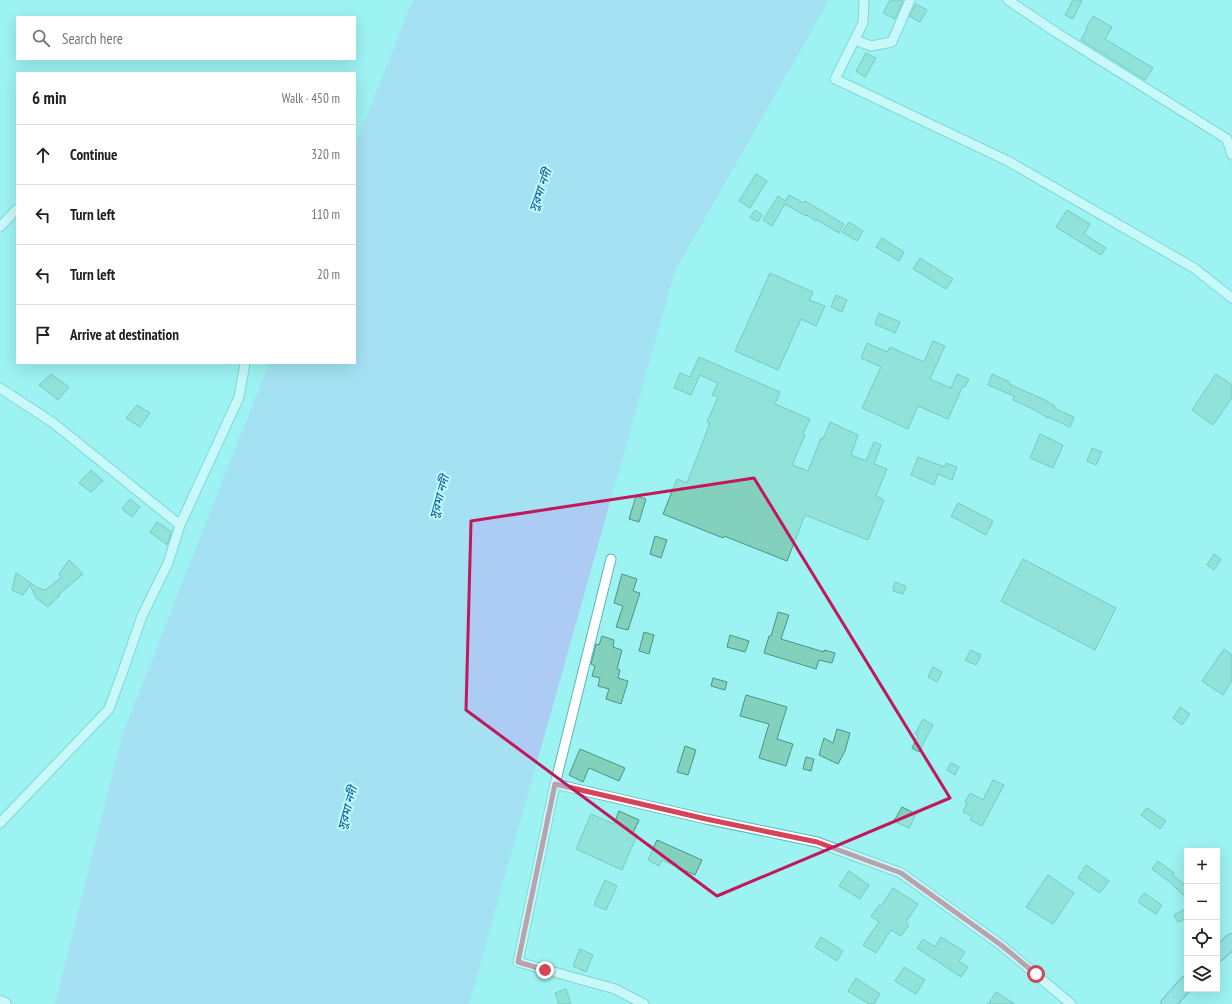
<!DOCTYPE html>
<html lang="en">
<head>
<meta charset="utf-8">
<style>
  :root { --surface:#fff; --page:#f2f2f2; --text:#202124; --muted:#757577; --line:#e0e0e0 }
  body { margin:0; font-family:"PT Sans Narrow","Noto Sans Bengali",sans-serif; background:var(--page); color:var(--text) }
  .controls { position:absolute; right:12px; bottom:12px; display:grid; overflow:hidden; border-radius:0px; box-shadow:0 4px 16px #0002 }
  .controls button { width:36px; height:36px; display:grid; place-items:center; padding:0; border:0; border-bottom:1px solid var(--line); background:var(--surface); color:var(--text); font:20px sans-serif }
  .stop { position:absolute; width:12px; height:12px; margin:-9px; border:3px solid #d4445a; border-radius:50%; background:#fff }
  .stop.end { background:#d4445a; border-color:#fff; box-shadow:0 1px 4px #0008 }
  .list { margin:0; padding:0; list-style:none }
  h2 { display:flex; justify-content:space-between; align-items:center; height:52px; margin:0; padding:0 16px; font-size:17px }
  h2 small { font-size:13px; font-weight:400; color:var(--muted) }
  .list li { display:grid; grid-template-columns:26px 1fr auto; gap:12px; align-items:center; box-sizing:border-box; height:60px; padding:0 16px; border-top:1px solid var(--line) }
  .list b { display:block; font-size:15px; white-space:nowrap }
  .list em { font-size:13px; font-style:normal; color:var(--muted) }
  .icon { flex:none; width:22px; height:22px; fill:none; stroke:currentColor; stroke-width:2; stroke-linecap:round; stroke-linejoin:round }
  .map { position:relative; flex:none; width:1232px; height:1004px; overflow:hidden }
  .search { position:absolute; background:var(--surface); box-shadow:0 4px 16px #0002; left:16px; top:16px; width:340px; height:44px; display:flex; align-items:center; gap:10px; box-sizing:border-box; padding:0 14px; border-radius:0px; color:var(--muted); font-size:15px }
  .panel { position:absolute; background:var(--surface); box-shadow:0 4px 16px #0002; left:16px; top:72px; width:340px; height:292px; border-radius:0px }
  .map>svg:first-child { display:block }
  .water { fill:#adccf3 }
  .building { fill:#83d1bd; stroke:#489683 }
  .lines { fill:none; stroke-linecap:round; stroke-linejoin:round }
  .street-casing { stroke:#5fb4b4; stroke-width:11 }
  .secondary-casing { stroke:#5fb4b4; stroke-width:14 }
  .primary-casing { stroke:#2e8282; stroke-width:16 }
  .street { stroke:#fff; stroke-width:9 }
  .secondary { stroke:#fff; stroke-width:12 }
  .primary { stroke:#8fd0d0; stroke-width:14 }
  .route { stroke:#d4445a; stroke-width:5 }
  .marked { fill:none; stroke:#c2185b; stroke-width:3; stroke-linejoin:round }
  .labels { text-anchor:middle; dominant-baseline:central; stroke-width:4; stroke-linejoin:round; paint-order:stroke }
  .water-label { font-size:12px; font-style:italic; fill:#1154a0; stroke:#bafdfc }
</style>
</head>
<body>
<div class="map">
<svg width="1232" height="1004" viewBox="0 0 1232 1004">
  <rect width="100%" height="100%" fill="#9df2f2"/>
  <polygon class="water" points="414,0 829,0 675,271 469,1004 55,1004 123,733 269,363 355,363 355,146 408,11"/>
  <g class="building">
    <polygon points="890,0 900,0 903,1 895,19 883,13"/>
    <polygon points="1073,0 1082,0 1073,19 1065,15"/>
    <polygon points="916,4 927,10 920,22 909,16 913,8 914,8"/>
    <polygon points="1093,16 1112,27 1105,39 1153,68 1145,80 1081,40 1087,29 1086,28"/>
    <polygon points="866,53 876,58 865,77 856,71"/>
    <polygon points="756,174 767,181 750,208 739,201"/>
    <polygon points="789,195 804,203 805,201 844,224 839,233 817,220 816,221 807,215 806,216 785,204 772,226 763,220 778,196 785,201"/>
    <polygon points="755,210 762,215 758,222 750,217"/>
    <polygon points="1067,210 1090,224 1084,234 1106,248 1101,255 1056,227"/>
    <polygon points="849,222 863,231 857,241 842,232"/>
    <polygon points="882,238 904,252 899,261 876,247"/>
    <polygon points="920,258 953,279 946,289 913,269"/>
    <polygon points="770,273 813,292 809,300 825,306 816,326 801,319 778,370 735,351"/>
    <polygon points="836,295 847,300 842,312 831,307"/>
    <polygon points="879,313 900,322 895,333 875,324"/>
    <polygon points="933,341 945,346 930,379 951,388 957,374 969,379 965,387 963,386 948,419 918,406 908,429 862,408 881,367 861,358 867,343 887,352 890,347 924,362"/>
    <polygon points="699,357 780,392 775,404 810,419 803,434 805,435 792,465 808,471 821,438 823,439 830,422 858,435 851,455 866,461 874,442 881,445 874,464 887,469 876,496 884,500 868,540 805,515 787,561 724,536 723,538 663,514 677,479 687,483 710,423 707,422 718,397 712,395 718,383 700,375 691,395 674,388 680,373 690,377"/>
    <polygon points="51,374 69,387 58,400 39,385"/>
    <polygon points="992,374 1010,382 1009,384 1045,400 1055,406 1054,408 1074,417 1070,427 1048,417 1048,418 1035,410 1013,400 1014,396 988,385"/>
    <polygon points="1216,374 1232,385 1232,398 1213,425 1192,410"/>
    <polygon points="137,405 150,413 140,427 126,418"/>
    <polygon points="1040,434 1063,445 1053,468 1030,458"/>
    <polygon points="1092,448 1102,452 1096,465 1087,461"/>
    <polygon points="918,457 945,467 946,463 957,467 952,480 938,474 934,485 911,475"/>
    <polygon points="91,470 103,481 91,492 79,483"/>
    <polygon points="636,496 646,499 639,522 629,519"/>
    <polygon points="130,499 140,507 132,517 122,509"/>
    <polygon points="958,503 993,521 986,535 951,516"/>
    <polygon points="157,522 172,532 167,545 150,532"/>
    <polygon points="655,536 667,540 661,558 650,554"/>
    <polygon points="1214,554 1221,559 1214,570 1207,565"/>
    <polygon points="1023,559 1116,608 1095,650 1001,601"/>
    <polygon points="69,560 83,574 59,594 60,595 48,607 36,598 30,585 23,595 12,590 16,573 38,588 45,590 61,578 59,574"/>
    <polygon points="622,574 637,579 633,591 640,593 628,630 616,627 623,606 614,603"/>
    <polygon points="895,582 906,586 903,594 893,591"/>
    <polygon points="778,612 789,615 781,639 824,652 824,650 835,653 832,663 819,660 816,669 764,653 769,636 771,636"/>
    <polygon points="644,632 654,635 649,654 639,651"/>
    <polygon points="730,635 749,641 745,652 727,647"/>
    <polygon points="602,636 614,640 613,647 622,650 617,669 620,670 618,678 628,681 621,704 606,699 609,689 598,686 600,678 592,676 595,666 591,664 596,644 599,645"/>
    <polygon points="1224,649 1232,655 1232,681 1223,695 1202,681"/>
    <polygon points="971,650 981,655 976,665 965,660"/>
    <polygon points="933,667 942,672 937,682 928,677"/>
    <polygon points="713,678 727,682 725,690 711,686"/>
    <polygon points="746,695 787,707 777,739 793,744 786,766 759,758 769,724 740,716"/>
    <polygon points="1180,707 1190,714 1182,725 1173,718"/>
    <polygon points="923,719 933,725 919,752 912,748 918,736 915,734"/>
    <polygon points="837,729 850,733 845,751 838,764 819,755 824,738 833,743"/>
    <polygon points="685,746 696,750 688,775 677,772"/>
    <polygon points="580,749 625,768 619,781 589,768 583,782 569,775"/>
    <polygon points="806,757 814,759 811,771 803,769"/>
    <polygon points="951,763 959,767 955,775 947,770"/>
    <polygon points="993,780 1004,785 982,826 970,820 972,816 963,812 967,803 965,802 970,793 983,800"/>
    <polygon points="902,807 916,814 909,828 894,821"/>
    <polygon points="1147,808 1166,821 1160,829 1141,815"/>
    <polygon points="619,811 639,820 633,833 637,835 622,870 576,849 591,814 614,824"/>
    <polygon points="657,840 702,860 695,875 662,860 659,866 648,860"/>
    <polygon points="1158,861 1174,873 1172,874 1187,887 1187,890 1183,895 1171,883 1152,869"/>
    <polygon points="1086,865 1109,881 1100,893 1078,878"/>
    <polygon points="849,871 869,885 860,899 839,886"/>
    <polygon points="1048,875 1074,893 1053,924 1026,907"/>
    <polygon points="605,880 617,886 606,910 594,905"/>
    <polygon points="893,888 918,904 906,922 909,925 901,936 891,930 876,953 863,945 879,922 871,916 879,905 881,906"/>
    <polygon points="1144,893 1162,905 1156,914 1138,902"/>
    <polygon points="1187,908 1187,918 1178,922 1174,915"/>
    <polygon points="821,937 843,951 837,961 815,947"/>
    <polygon points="941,937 965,952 959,961 968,967 961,977 917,948 923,939 935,947"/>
    <polygon points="580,949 593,955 586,972 573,966"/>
    <polygon points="904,967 925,980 916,994 895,981"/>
    <polygon points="856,978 880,994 874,1004 869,1004 848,991"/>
    <polygon points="566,989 571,1004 559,1004 555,993"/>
    <polygon points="996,992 1015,1004 988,1004"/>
  </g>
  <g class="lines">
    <defs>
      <g id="street">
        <polyline points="864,0 863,23 835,79 1008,161 1194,268 1232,298"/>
        <polyline points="1008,0 1057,33 1227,139 1232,155"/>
        <polyline points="855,40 871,46 892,42 910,0"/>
        <polyline points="0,227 17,209"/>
        <polyline points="0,388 52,422 180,525"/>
        <polyline points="611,559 555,784 518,962 615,989 644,1004"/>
        <polyline points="555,784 706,819 817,842 901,873 1001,945 1071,1004"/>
        <polyline points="0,823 109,709 125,665 142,616 168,563 180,525 239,397 245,363"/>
      </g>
      <polyline id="secondary" points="0,1002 5,1004"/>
      <g id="primary">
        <polyline points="1217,955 1232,941"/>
        <polyline points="1168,1004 1187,983"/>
      </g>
    </defs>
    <use href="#street" class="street-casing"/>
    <use href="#secondary" class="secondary-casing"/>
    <use href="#primary" class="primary-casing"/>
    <use href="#street" class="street"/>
    <use href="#secondary" class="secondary"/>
    <use href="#primary" class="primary"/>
  </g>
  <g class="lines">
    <polyline class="route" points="545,970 518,962 555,784 706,819 817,842 901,873 1001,945 1036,974"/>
  </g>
  <path d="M0 0H1232V1004H0ZM754,478L950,798L717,896L466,710L471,521Z" fill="#9df2f2" fill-opacity=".55" fill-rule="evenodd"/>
  <path class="marked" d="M754,478L950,798L717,896L466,710L471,521Z"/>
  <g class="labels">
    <g class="water-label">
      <text transform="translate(540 190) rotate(-70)">সুরমা নদী</text>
      <text transform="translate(439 497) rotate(-74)">সুরমা নদী</text>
      <text transform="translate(347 808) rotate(-74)">সুরমা নদী</text>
    </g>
  </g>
</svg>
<div class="controls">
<button>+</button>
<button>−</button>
<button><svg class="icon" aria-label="locate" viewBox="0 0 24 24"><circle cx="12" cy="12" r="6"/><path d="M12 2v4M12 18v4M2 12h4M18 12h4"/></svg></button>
<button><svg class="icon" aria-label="layers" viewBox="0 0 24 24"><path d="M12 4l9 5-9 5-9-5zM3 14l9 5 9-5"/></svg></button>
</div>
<div class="stop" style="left:1036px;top:974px"></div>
<div class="stop end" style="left:545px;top:970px"></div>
<div class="search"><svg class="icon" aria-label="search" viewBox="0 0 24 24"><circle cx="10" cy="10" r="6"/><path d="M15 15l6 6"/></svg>Search here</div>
<section class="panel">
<h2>6 min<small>Walk · 450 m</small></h2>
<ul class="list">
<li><svg class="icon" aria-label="ahead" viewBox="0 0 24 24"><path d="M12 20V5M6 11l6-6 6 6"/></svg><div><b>Continue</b></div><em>320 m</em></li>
<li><svg class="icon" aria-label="left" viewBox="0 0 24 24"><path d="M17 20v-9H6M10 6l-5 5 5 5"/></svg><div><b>Turn left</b></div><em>110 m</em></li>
<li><svg class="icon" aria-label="left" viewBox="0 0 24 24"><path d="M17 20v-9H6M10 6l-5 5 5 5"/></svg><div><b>Turn left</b></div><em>20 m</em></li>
<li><svg class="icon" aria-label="arrive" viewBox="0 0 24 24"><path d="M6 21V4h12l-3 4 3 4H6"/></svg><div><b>Arrive at destination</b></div></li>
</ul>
</section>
</div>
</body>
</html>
